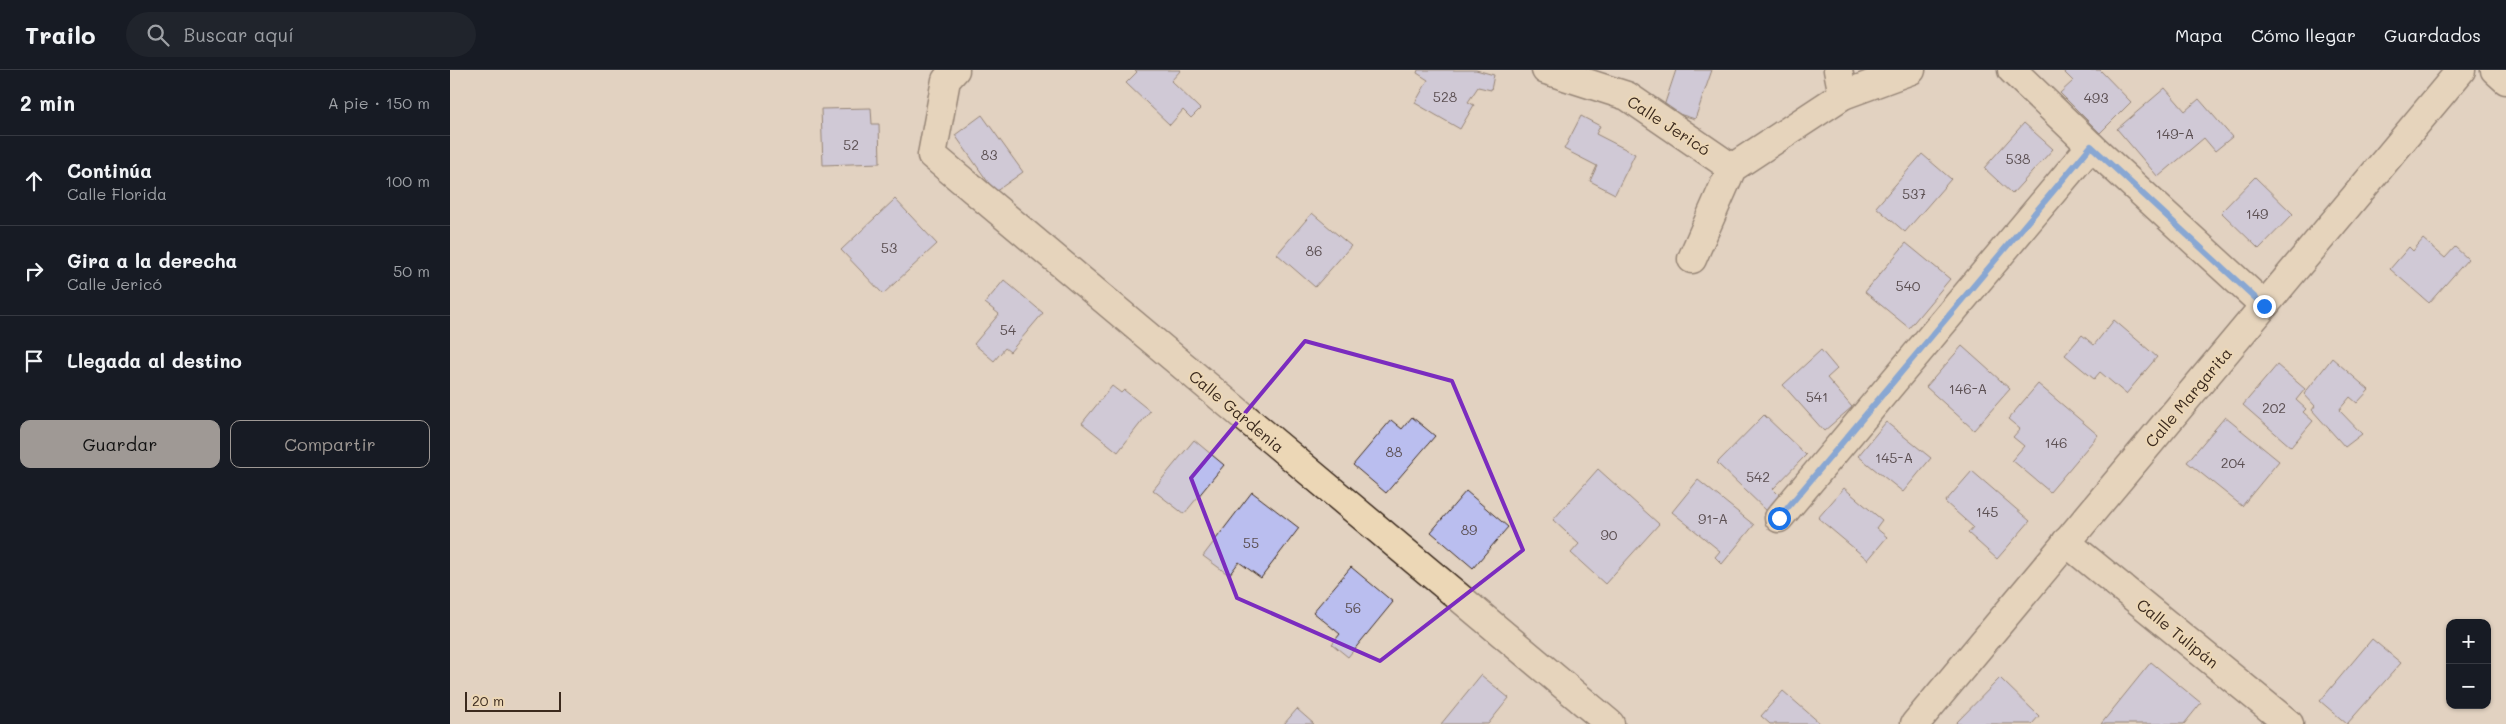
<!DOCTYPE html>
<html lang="es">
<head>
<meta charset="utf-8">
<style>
  :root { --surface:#171b24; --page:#20242c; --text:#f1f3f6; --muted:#9ea1a6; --line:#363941; --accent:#9f9995 }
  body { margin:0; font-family:Mali,sans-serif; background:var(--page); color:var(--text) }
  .controls { position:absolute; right:15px; bottom:15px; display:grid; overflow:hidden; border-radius:10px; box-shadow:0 1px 4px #0004 }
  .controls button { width:45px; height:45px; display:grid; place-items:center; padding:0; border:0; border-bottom:1px solid var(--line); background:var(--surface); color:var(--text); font:25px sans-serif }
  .scale { position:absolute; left:15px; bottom:12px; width:96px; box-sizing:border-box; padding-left:5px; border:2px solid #3b2a1e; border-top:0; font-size:14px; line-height:18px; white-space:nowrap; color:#3b2a1e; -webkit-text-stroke:4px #ecd7b6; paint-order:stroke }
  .stop { position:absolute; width:15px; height:15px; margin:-11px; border:4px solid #1a73e8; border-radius:50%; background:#fff }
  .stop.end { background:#1a73e8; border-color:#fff; box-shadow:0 1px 5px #0008 }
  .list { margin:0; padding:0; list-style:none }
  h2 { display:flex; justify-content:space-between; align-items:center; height:65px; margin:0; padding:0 20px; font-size:21px }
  h2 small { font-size:16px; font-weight:400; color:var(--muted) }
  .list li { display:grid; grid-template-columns:32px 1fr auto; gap:15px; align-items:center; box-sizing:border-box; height:90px; padding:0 20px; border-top:1px solid var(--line) }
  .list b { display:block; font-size:19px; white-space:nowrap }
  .list p { margin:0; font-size:16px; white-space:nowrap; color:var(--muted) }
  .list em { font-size:16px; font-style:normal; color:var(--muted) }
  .actions { display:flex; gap:10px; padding:15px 20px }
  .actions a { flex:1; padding:11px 0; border:1px solid var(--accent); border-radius:10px; text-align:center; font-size:18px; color:var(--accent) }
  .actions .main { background:var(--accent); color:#111 }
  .icon { flex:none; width:28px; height:28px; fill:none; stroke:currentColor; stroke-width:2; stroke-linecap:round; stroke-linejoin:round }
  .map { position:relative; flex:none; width:2056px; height:654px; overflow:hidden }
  header { display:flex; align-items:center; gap:30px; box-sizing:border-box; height:70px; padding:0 25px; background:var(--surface); border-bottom:1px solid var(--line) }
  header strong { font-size:24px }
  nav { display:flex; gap:28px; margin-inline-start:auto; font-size:18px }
  .search { width:350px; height:45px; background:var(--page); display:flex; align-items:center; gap:12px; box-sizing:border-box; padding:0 18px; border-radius:28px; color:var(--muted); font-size:19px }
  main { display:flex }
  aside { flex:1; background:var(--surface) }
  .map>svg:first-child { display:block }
  .building { fill:#babeef; stroke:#3b2a1e }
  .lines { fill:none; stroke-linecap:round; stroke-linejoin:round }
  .minor-casing { stroke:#3b2a1e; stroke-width:31 }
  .minor { stroke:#ecd7b6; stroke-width:28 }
  .route { stroke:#1a73e8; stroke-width:6 }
  .marked { fill:none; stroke:#7b2cbf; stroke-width:4; stroke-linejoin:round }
  .labels { text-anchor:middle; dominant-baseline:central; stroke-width:4; stroke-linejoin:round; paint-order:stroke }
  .number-label { font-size:14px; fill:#5b4f52 }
  .street-label { font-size:16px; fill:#3b2a1e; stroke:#ecd7b6 }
</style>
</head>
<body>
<header>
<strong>Trailo</strong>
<div class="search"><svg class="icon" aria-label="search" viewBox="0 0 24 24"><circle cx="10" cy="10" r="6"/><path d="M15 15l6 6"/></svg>Buscar aquí</div>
<nav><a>Mapa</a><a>Cómo llegar</a><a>Guardados</a></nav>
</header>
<main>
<aside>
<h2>2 min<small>A pie · 150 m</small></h2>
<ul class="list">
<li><svg class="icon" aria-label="ahead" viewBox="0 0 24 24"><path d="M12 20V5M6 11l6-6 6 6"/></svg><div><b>Continúa</b><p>Calle Florida</p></div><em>100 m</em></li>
<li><svg class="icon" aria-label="right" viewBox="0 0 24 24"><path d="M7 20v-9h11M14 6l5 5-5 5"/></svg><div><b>Gira a la derecha</b><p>Calle Jericó</p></div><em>50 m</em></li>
<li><svg class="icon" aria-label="arrive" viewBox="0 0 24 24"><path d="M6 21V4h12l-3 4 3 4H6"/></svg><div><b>Llegada al destino</b></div></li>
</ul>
<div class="actions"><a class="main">Guardar</a><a>Compartir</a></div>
</aside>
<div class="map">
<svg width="2056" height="654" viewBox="0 0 2056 654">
  <rect width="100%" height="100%" fill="#e2d2c1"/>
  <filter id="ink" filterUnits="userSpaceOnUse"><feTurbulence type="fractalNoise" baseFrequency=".02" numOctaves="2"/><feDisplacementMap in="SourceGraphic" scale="10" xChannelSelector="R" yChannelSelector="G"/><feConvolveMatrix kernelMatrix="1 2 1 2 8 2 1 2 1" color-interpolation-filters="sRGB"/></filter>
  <g filter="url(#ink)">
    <g class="building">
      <polygon points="685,0 731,0 721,11 750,39 741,48 733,40 720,55 676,13 687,2"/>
      <polygon points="968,0 1026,0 1044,5 1041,20 1028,17 1018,32 1024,35 1010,59 965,33 978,10 967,3"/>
      <polygon points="1226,0 1262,0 1245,49 1213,39"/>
      <polygon points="1612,0 1650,0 1681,32 1650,63 1610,23 1623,11"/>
      <polygon points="1715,18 1735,41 1749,29 1782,67 1765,81 1754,68 1708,107 1667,59"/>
      <polygon points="421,38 422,54 429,54 430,93 373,95 371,39"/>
      <polygon points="532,45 573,102 545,122 505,65"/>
      <polygon points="1131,46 1150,56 1146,64 1185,84 1165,124 1140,111 1147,96 1114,79"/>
      <polygon points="1574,53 1603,79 1562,124 1534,98"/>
      <polygon points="1472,84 1501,109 1455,162 1426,137"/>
      <polygon points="1805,107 1843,144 1809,179 1771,142"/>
      <polygon points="445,129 487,174 433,224 391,180"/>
      <polygon points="862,143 901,176 865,217 827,184"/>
      <polygon points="1973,169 1995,188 2005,177 2018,189 1979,233 1940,199 1959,177 1963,181"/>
      <polygon points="1456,173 1500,209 1459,258 1415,222"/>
      <polygon points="554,210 593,243 560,282 555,278 544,291 524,274 549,244 535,233"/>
      <polygon points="1664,250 1707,287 1676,324 1650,302 1644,309 1615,285 1632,265 1644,275"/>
      <polygon points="1512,276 1560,319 1524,360 1476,317"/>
      <polygon points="1371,280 1387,299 1377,308 1402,337 1374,361 1333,315"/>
      <polygon points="1882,288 1919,320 1907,333 1900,327 1889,340 1912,364 1895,377 1862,340 1865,336 1854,324"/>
      <polygon points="1827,295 1855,319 1846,330 1856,339 1853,342 1863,351 1841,377 1793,335"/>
      <polygon points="1588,314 1648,365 1600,422 1562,390 1574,376 1563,367 1570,359 1558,349"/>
      <polygon points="662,316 671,323 674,320 700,341 668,382 632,353"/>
      <polygon points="1314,345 1356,385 1323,419 1332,428 1318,442 1267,393"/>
      <polygon points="962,347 985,366 936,423 903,395 941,350 952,359"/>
      <polygon points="1775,347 1829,391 1792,436 1737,392"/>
      <polygon points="1436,352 1481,388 1453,422 1408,386"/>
      <polygon points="744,370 774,395 734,444 703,420"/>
      <polygon points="1148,399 1209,454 1155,514 1121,483 1129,474 1103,450"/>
      <polygon points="1522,401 1580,451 1547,489 1518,463 1523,457 1495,432"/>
      <polygon points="1248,410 1304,455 1272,494 1265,487 1270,481 1222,442"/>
      <polygon points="1394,418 1432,450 1426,458 1437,467 1418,490 1368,448"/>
      <polygon points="1016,421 1058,457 1023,498 981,462"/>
      <polygon points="802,422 849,458 811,508 789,492 779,505 753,486"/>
      <polygon points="901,497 943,532 898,587 882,574 890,564 863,542"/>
      <polygon points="1922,569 1951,593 1897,654 1870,631"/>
      <polygon points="1701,592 1751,633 1734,654 1651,654"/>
      <polygon points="1031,605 1059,628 1038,654 991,654"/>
      <polygon points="1550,608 1589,646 1582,654 1505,654"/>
      <polygon points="1333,621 1371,654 1320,654 1311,646"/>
      <polygon points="847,639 864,654 834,654"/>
    </g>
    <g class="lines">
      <defs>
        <g id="minor">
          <polyline points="505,0 496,10 482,85 1160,654"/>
          <polyline points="1096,0 1177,26 1282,98"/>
          <polyline points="1388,0 1393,25"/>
          <polyline points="1562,0 1641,76 1814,235"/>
          <polyline points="2045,0 2056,10"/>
          <polyline points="1242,189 1282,98 1393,25 1461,0"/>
          <polyline points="1329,448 1641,76"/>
          <polyline points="1616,472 1839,654"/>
          <polyline points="1465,654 2011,0"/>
        </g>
      </defs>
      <use href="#minor" class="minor-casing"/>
      <use href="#minor" class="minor"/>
    </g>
  </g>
  <g class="lines" filter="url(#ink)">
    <polyline class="route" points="1329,448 1641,76 1814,236"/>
  </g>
  <path d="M0 0H2056V654H0ZM855,271L1002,311L1073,480L930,591L787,528L741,408Z" fill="#e2d2c1" fill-opacity=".55" fill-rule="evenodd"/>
  <path class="marked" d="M855,271L1002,311L1073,480L930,591L787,528L741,408Z"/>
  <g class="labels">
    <g class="number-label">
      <text x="995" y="26">528</text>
      <text x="1646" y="27">493</text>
      <text x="1725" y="63">149-A</text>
      <text x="401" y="74">52</text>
      <text x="539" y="84">83</text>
      <text x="1568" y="88">538</text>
      <text x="1464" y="123">537</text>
      <text x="1807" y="143">149</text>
      <text x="439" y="177">53</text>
      <text x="864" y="180">86</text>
      <text x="1458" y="215">540</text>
      <text x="558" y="259">54</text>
      <text x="1518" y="318">146-A</text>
      <text x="1367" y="326">541</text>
      <text x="1824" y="337">202</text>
      <text x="1606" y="372">146</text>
      <text x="944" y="381">88</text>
      <text x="1444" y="387">145-A</text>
      <text x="1783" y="392">204</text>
      <text x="1308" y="406">542</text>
      <text x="1537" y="441">145</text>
      <text x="1263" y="448">91-A</text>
      <text x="1019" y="459">89</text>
      <text x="1159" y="464">90</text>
      <text x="801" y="472">55</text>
      <text x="903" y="537">56</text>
    </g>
    <g class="street-label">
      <text transform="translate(1219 55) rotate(33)">Calle Jericó</text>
      <text transform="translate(1738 327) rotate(-50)">Calle Margarita</text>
      <text transform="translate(787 341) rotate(40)">Calle Gardenia</text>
      <text transform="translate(1728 563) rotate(39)">Calle Tulipán</text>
    </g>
  </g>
</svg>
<div class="controls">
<button>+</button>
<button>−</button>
</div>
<div class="scale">20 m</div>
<div class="stop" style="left:1329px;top:448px"></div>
<div class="stop end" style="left:1814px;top:236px"></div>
</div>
</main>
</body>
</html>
